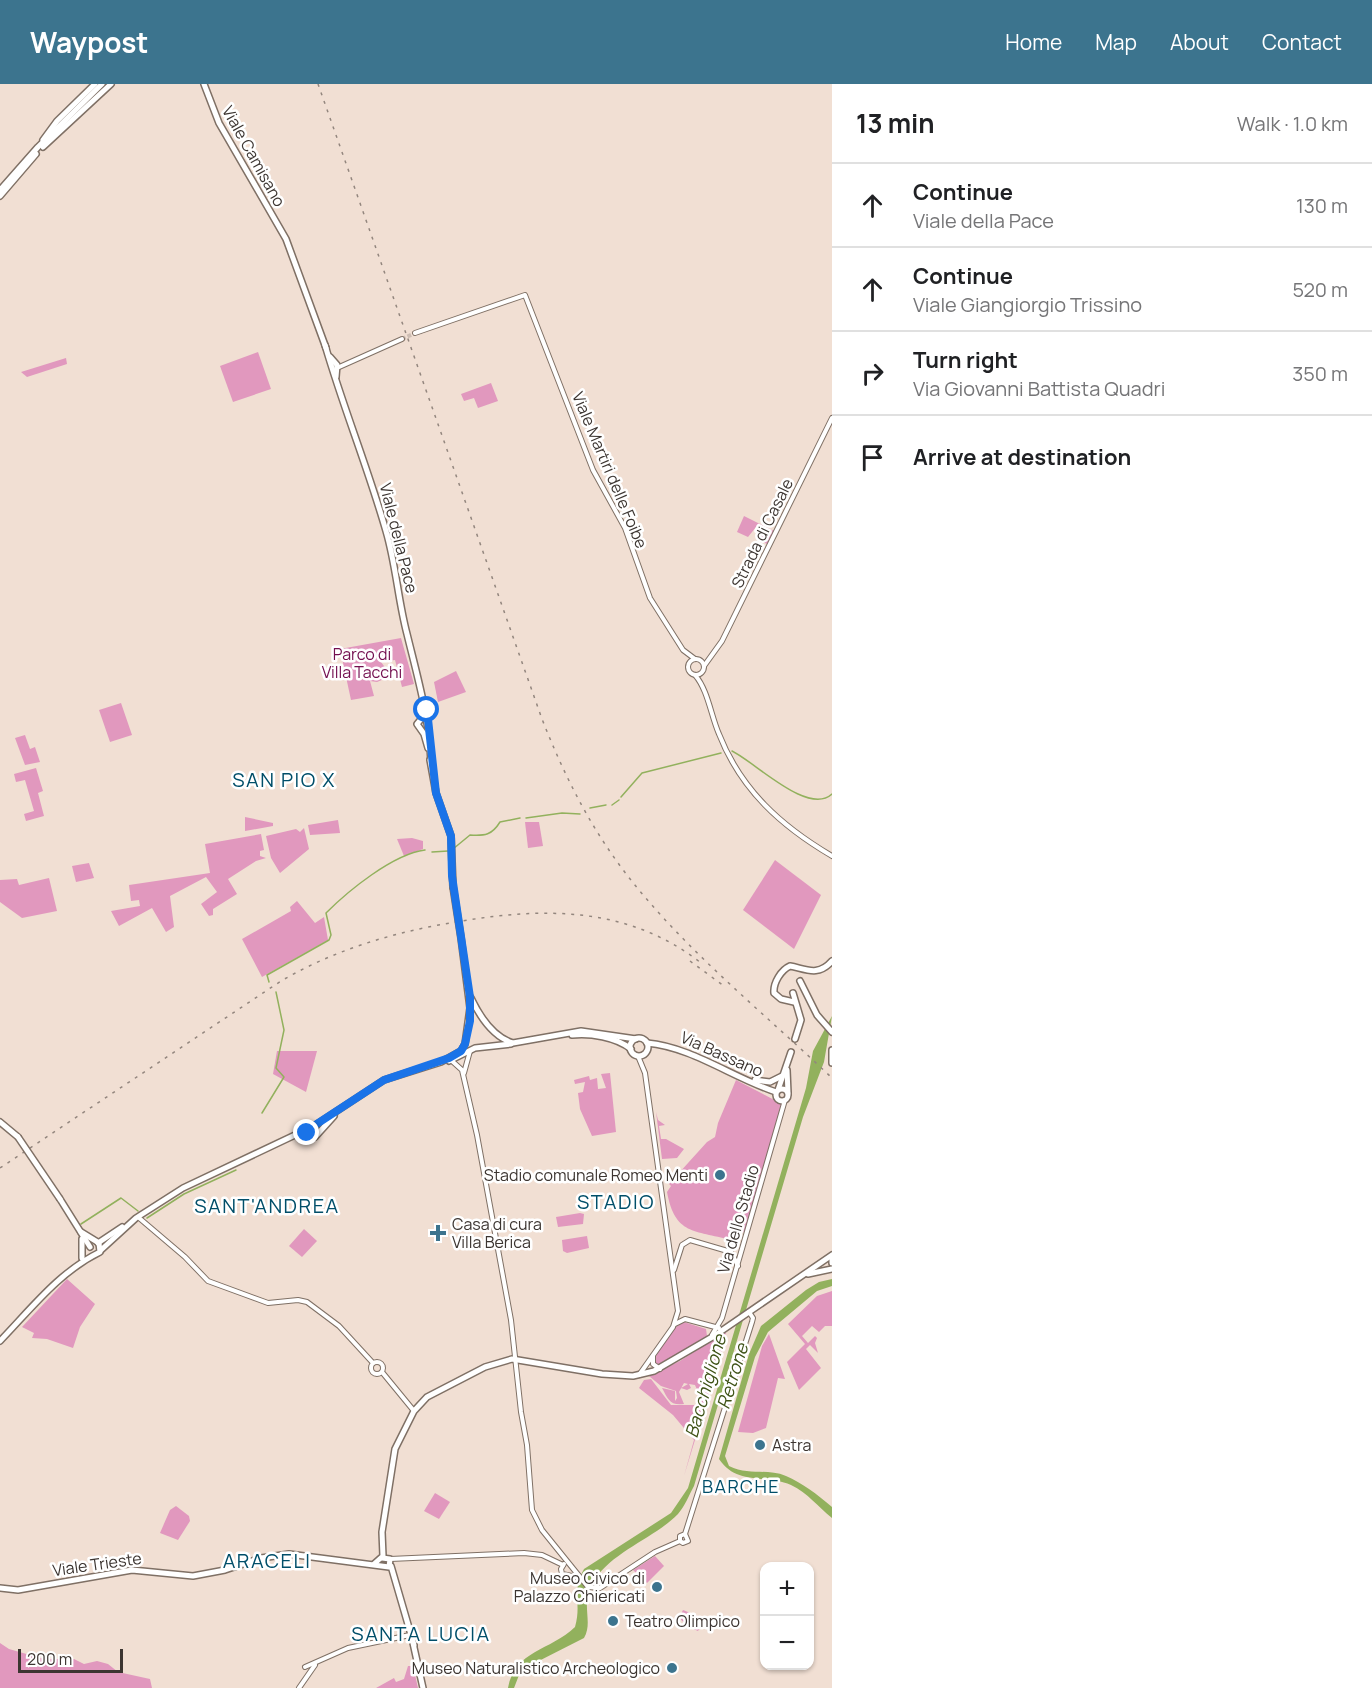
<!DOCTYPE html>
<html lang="en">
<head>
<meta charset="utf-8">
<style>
  :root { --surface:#fff; --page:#f6f6f6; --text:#202124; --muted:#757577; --line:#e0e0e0; --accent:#3c748e }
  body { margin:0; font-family:Manrope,sans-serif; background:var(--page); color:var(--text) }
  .controls { position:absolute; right:18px; bottom:18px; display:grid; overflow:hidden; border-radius:12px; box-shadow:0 2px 4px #0004 }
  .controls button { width:54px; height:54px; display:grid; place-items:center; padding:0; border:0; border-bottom:2px solid var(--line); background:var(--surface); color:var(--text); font:30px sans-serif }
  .scale { position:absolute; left:18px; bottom:15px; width:105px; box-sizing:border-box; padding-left:6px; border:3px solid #3c3531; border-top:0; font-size:16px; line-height:21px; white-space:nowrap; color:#3c3531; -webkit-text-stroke:4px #fff; paint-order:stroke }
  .stop { position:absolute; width:18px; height:18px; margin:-14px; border:4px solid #1a73e8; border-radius:50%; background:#fff }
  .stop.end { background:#1a73e8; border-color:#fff; box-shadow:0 2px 6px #0008 }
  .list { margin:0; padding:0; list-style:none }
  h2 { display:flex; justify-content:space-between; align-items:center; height:78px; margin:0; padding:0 24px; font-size:26px }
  h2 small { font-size:20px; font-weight:400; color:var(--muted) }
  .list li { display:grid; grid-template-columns:39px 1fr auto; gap:18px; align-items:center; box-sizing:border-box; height:84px; padding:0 24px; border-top:2px solid var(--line) }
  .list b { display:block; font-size:22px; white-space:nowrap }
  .list p { margin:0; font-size:20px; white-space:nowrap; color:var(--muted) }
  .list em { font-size:20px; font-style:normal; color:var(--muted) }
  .icon { flex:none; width:33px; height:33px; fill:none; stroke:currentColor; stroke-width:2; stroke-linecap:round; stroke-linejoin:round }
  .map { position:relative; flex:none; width:832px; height:1604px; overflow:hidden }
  header { display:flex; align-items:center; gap:36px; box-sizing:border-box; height:84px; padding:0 30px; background:var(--accent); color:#fff }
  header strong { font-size:28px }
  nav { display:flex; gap:33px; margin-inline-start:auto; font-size:21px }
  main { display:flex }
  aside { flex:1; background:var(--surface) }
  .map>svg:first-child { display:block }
  .green { fill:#e198be }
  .water { fill:#92b15d }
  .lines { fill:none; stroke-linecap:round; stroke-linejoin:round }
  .stream { stroke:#92b15d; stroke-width:1.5 }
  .minor-tunnel { stroke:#cdbdb3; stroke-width:4; stroke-dasharray:4 2; stroke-linecap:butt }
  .minor-casing { stroke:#7f7065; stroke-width:6 }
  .major-casing { stroke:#7f7065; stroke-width:8 }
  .minor { stroke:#fff; stroke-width:4 }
  .major { stroke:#fff; stroke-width:5 }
  .rail { stroke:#93867e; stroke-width:1.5; stroke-dasharray:3 6; stroke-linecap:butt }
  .major-bridge-casing { stroke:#7f7065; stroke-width:8; stroke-linecap:butt }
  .major-bridge { stroke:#fff; stroke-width:5 }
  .route { stroke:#1a73e8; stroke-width:8 }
  .poi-dot { fill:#3c748e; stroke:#fff; stroke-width:2 }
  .labels { text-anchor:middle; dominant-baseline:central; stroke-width:5; stroke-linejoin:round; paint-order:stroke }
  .street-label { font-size:16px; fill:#3c3531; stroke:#fff }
  .park-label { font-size:16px; fill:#730e4f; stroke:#fff }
  .poi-label { font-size:16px; fill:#3c3531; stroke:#fff; text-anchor:end }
  .water-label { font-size:18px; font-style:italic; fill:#3e5216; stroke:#fff }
  .neighbourhood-label { font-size:18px; letter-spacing:1.5px; fill:#004e69; stroke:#fff }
  .quarter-label { font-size:20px; letter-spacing:1.5px; fill:#004e69; stroke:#fff }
</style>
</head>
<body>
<header>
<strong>Waypost</strong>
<nav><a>Home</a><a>Map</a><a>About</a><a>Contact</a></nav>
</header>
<main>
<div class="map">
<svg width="832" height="1604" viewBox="0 0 832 1604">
  <rect width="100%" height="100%" fill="#f1dfd3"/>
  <g class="green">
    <polygon points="258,268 271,305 233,318 220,282"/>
    <polygon points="66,274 67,280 27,293 21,288"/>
    <polygon points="491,299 498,317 478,324 474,314 464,317 461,310"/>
    <polygon points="744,432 774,447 767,460 758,455 764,446 756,443 748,453 737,448"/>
    <polygon points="401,554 414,600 402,603 395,576 381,578 387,586 384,595 377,598 370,597 374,612 351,616 340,565"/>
    <polygon points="456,587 466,608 438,618 434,598"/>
    <polygon points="121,619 132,651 110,658 99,626"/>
    <polygon points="25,651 30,665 35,663 40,678 25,681 15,654"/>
    <polygon points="36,684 43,707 38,709 44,732 26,737 24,730 34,727 25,696 16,698 14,690"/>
    <polygon points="245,733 273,739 273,742 245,747"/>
    <polygon points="338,736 340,749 310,751 308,741"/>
    <polygon points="525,738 539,738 543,762 528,764"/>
    <polygon points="304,744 309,765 280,789 271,774 266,752 296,745 300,748"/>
    <polygon points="261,750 264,766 260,767 260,772 266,774 256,777 228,795 237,810 213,825 213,831 209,832 201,820 217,808 206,793 170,812 174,843 166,848 152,824 119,842 111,827 140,822 139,816 131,817 129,801 210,789 205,760"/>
    <polygon points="412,754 423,757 423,765 404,772 397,755"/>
    <polygon points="775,776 821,811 794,865 743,826"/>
    <polygon points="89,779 94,794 76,798 72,782"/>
    <polygon points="49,794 57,827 22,834 0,818 0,796 17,795 19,801"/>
    <polygon points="297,817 315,839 324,833 328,856 262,893 242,855 291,827 290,823"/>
    <polygon points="277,967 317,967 306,1008 273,990"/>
    <polygon points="610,989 616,1048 592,1052 580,1025 578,1009 583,1008 585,998 575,1000 574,996 589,992 590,996 597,994 598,1005 606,1004 601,990"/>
    <path d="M736,996L782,1020L745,1147L731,1156C694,1146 675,1151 667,1108L671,1102L669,1100L707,1058L715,1053L718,1039Z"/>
    <polygon points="656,1028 658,1036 665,1041 659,1042 661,1055 666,1055 684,1065 677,1074 662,1075"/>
    <polygon points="580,1129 584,1130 583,1140 558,1143 556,1133"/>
    <polygon points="304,1145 317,1157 302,1173 289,1162"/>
    <polygon points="587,1152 589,1164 567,1169 563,1167 562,1156"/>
    <polygon points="67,1195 95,1220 80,1243 73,1264 47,1255 32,1254 34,1249 22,1243"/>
    <polygon points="832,1207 832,1242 825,1242 819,1248 812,1242 802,1252 808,1259 815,1252 817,1254 815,1259 818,1269 810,1261 806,1265 821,1284 799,1306 787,1278 805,1260 788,1240 817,1212"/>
    <path d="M684,1238L706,1245L707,1252L658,1283L655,1280C654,1267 672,1243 684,1238Z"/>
    <path d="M723,1249H726L723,1264L684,1392L694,1356L673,1331L639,1304L644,1296L651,1295L671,1321H699L704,1310L698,1308L695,1301L689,1300L691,1304L687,1306L681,1304L688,1300L684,1299L679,1308L684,1320C670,1322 668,1315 662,1304L675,1307V1317L677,1314L676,1307L661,1302L649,1292L680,1277Z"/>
    <polygon points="769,1250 785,1295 778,1294 766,1344 753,1349 738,1348 762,1262"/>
    <polygon points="435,1409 450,1418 439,1435 424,1427"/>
    <polygon points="176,1422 189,1432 190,1437 178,1456 160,1449 170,1426"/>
    <polygon points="655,1472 664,1482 647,1499 633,1486"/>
    <polygon points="683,1526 705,1535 698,1547 689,1543 679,1534"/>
    <polygon points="0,1559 9,1565 44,1575 74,1575 84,1580 97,1577 108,1580 118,1588 150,1595 152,1604 0,1604"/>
    <polygon points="408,1582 413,1582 418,1604 376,1604 394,1594 396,1598 404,1595"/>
  </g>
  <g class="water">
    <path d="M832,932L824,978L803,1033L694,1402C689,1411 685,1422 678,1430C653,1455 615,1466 594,1496C579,1519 594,1537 584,1554L521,1586L514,1604H508C515,1566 550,1567 575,1543C582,1519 571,1508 584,1485L671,1429L688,1404L806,1004L813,967Z"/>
    <path d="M832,1195V1202L817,1207L768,1248L755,1273L725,1372L729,1382C749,1392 767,1384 786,1392C802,1399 817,1410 832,1423V1434C818,1423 808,1409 791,1401C766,1390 737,1402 719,1375L749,1270L761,1242L806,1206L819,1198Z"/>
  </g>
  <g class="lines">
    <g class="stream">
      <path d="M732,667C755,678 808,732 832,710"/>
      <polyline points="621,713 642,689 721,669"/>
      <polyline points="612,721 619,716"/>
      <polyline points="590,724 606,721"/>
      <polyline points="526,734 562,729 580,730"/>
      <path d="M453,765L470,751C485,752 492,751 500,738L520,734"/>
      <polyline points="432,768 448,767"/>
      <path d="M269,898L267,891L329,856L331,851L326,829C348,807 393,770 425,766"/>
      <polyline points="262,1029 284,993 276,984 284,946 276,908"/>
      <polyline points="147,1134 184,1110 236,1086"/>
      <polyline points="81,1140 121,1114 138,1127"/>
    </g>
    <polyline class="minor-tunnel" points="402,255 415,249"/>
    <defs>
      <g id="minor">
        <polyline points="415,249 525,211 593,386 625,444 650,514 683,566 695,575"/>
        <polyline points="337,284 402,255"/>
        <circle cx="696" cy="583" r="8"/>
        <polyline points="704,582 722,557 832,334"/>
        <path d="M695,591C708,606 711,632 719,650C741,706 781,742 832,772"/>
        <polyline points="638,972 645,989 678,1227 673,1243 639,1291"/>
        <polyline points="452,977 462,986 477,1051 511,1236 521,1328 527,1361 532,1426 542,1446 588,1503 600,1504 655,1468 680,1457 680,1452 685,1450 752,1238 753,1234 749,1228"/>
        <polyline points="464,989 470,967"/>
        <polyline points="138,1133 185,1173 208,1197 268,1219 298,1216 307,1218 339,1242 373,1279"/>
        <polyline points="674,1186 682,1161 690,1156 731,1168 738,1182"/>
        <polyline points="675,1240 685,1235 719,1244"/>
        <polyline points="712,1251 722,1234 785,1016"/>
        <polyline points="653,1272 653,1280 660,1285"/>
        <circle cx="377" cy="1284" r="6"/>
        <polyline points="382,1288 414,1327"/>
        <polyline points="680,1457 683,1459 688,1457 685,1450"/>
        <polyline points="390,1475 524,1469 542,1471 563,1481"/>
        <polyline points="564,1480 561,1485 562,1490 577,1493"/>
        <polyline points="305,1583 348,1564 410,1551"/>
        <polyline points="299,1604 315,1581"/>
      </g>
      <g id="major">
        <polyline points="204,0 219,39 286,155 326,264"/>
        <polyline points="43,56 57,37 95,0"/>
        <polyline points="43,63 111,0"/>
        <polyline points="0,106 38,63 102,0"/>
        <polyline points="0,112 36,70"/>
        <path d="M325,261C343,323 368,384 386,447C396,481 398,516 407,550C418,595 429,632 431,679"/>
        <polyline points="330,273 337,281 336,293"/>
        <polyline points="424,622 422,634 417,640 424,650 428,664"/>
        <polyline points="430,676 436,709 451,752 453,803"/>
        <polyline points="800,897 817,931 832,948"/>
        <polyline points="793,909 801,936 795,955"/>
        <path d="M471,914C480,933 493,953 513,959L581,947L636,955"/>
        <path d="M794,918L781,915L774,909C773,899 781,886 790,882C806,885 818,893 832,877"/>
        <path d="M572,951C590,949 616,953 631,965"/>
        <circle cx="639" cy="963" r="9"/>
        <path d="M647,959C692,963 733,994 776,1008"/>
        <polyline points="832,966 832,979"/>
        <polyline points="449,977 475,964 511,960"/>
        <polyline points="787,986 788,1009"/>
        <polyline points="755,996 770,998 782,992"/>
        <circle cx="782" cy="1011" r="6"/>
        <polyline points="778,1006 791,968"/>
        <polyline points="0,1038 18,1053"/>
        <polyline points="310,1044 307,1051 315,1053 334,1032"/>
        <polyline points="60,1115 90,1163"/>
        <polyline points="98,1159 122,1143"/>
        <polyline points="101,1166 136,1134 183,1104 314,1042 384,996 441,978 461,967 465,960 470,924 461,854"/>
        <polyline points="82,1174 82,1155"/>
        <polyline points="832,1175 832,1179"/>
        <polyline points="808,1190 832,1185"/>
        <path d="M0,1257C31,1225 59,1188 100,1168L99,1159L81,1148"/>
        <polyline points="374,1480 383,1472 382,1448 395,1365 414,1327 427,1313 485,1283 512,1275 602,1290 633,1292 654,1287 714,1252 832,1171"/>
        <polyline points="391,1482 414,1561"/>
        <polyline points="0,1504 18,1506 132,1486 193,1492 225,1486 261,1474 289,1470 389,1483 390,1475 382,1474"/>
        <polyline points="413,1559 423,1604"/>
      </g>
    </defs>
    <use href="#minor" class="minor-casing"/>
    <use href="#major" class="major-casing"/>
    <use href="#minor" class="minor"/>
    <use href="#major" class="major"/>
    <g class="rail">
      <path d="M318,0L542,635C564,691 590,743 627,791C685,866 764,929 832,994"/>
      <polyline points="690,877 724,902"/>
      <path d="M0,1084L281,897C338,864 398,847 462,837C546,823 630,823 701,879"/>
    </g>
    <defs>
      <g id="major-bridge">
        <polyline points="453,803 461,854"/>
        <polyline points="18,1053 60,1115"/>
      </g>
    </defs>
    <use href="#major-bridge" class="major-bridge-casing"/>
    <use href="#major-bridge" class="major-bridge"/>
  </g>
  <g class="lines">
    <polyline class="route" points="307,1049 309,1045 384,996 449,974 461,967 465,960 470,937 470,913 452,792 451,752 436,709 427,626"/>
  </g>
  <g class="poi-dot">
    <circle cx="720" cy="1091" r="6"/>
    <path d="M435 1140h6v6h6v6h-6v6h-6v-6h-6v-6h6z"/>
    <circle cx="760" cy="1361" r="6"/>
    <circle cx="657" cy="1503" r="6"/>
    <circle cx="613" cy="1537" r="6"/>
    <circle cx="672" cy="1584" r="6"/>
  </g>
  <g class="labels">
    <g class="street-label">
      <text transform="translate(254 72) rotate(61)">Viale Camisano</text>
      <text transform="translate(610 386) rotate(67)">Viale Martiri delle Foibe</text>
      <text transform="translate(762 449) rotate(-64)">Strada di Casale</text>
      <text transform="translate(399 454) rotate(76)">Viale della Pace</text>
      <text transform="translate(722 970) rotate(24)">Via Bassano</text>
      <text transform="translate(738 1135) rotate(-74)">Via dello Stadio</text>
      <text transform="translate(97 1480) rotate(-8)">Viale Trieste</text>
    </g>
    <g class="park-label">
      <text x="362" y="570">Parco di<tspan x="362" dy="18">Villa Tacchi</tspan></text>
    </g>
    <g class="poi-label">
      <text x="708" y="1091">Stadio comunale Romeo Menti</text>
      <text x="452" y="1140" text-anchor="start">Casa di cura<tspan x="452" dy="18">Villa Berica</tspan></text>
      <text x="772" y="1361" text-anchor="start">Astra</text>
      <text x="645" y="1494">Museo Civico di<tspan x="645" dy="18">Palazzo Chiericati</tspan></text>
      <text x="625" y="1537" text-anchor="start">Teatro Olimpico</text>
      <text x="660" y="1584">Museo Naturalistico Archeologico</text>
    </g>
    <g class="water-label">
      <text transform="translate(732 1292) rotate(-73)">Retrone</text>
      <text transform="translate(705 1302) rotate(-74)">Bacchiglione</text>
    </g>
    <g class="neighbourhood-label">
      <text x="741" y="1402">BARCHE</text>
    </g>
    <g class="quarter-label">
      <text x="284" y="695">SAN PIO X</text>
      <text x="616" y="1117">STADIO</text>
      <text x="267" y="1121">SANT'ANDREA</text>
      <text x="267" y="1476">ARACELI</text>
      <text x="421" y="1549">SANTA LUCIA</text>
    </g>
  </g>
</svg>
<div class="controls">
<button>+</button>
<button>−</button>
</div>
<div class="scale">200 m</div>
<div class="stop" style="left:427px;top:626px"></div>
<div class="stop end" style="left:307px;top:1049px"></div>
</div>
<aside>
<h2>13 min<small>Walk · 1.0 km</small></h2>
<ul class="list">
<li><svg class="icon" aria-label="ahead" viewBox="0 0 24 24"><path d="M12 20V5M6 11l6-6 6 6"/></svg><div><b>Continue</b><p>Viale della Pace</p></div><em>130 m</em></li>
<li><svg class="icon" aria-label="ahead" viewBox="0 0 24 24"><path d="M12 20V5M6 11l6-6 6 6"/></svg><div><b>Continue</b><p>Viale Giangiorgio Trissino</p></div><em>520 m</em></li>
<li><svg class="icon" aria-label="right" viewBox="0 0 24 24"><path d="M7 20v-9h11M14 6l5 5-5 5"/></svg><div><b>Turn right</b><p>Via Giovanni Battista Quadri</p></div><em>350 m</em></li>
<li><svg class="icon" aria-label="arrive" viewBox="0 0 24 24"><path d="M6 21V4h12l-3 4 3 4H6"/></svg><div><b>Arrive at destination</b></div></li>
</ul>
</aside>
</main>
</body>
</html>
